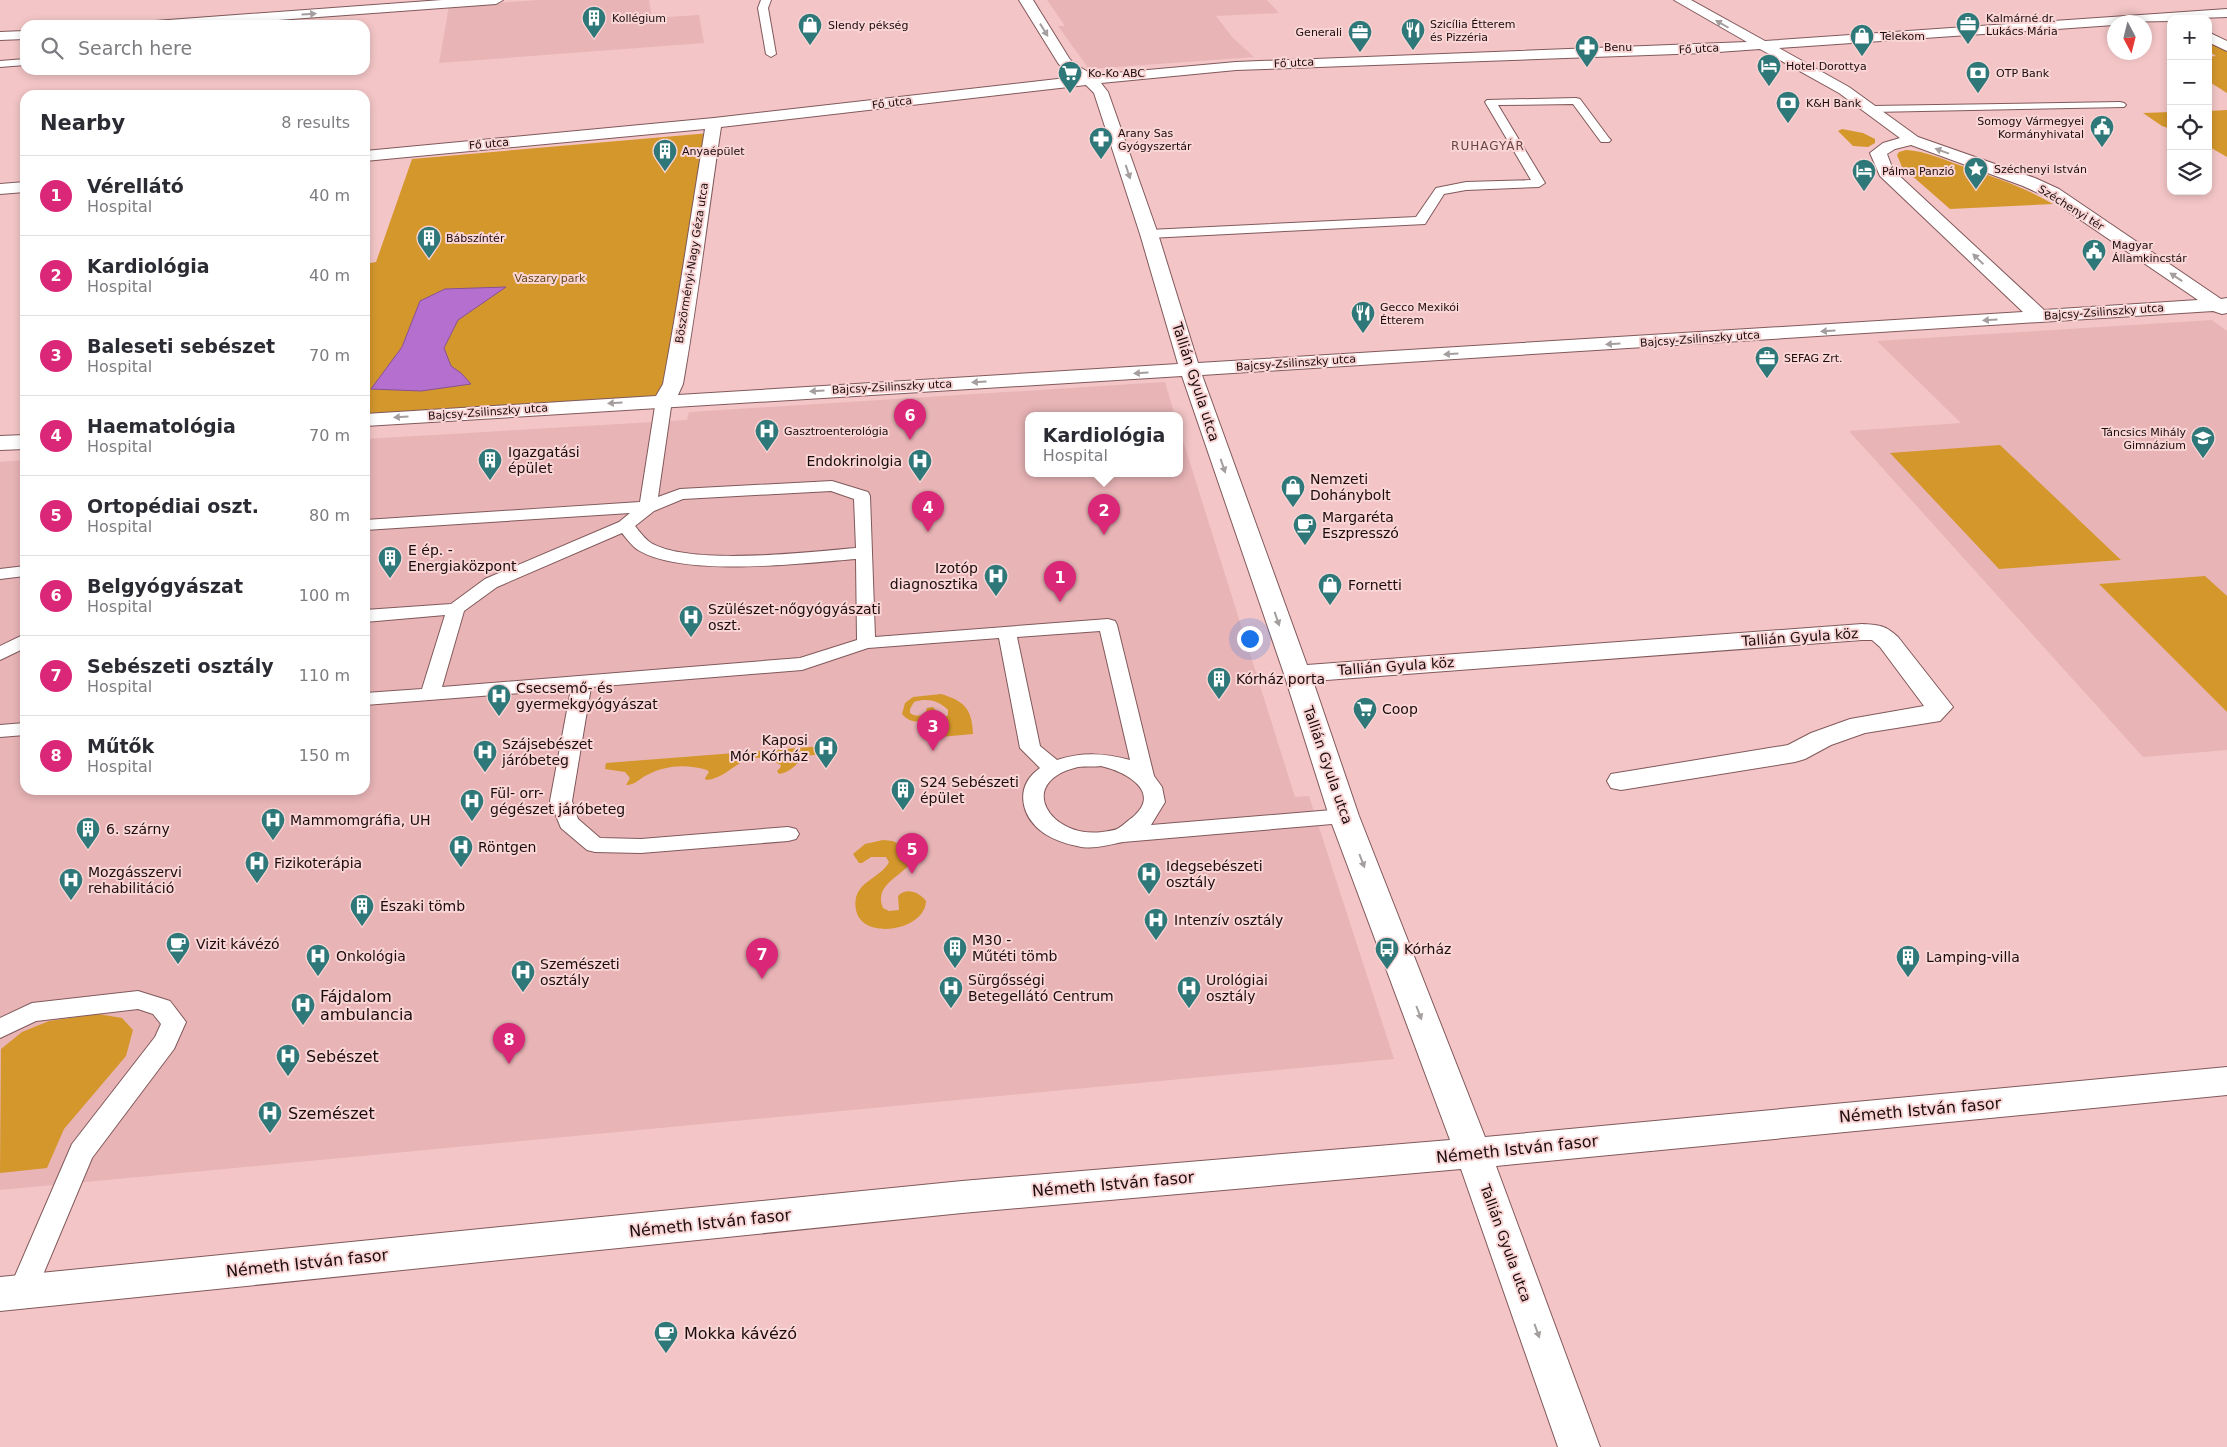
<!DOCTYPE html>
<html lang="en">
<head>
<meta charset="utf-8">
<style>
  :root { --surface:#fff; --page:#f2f2f3; --text:#2b2b33; --muted:#7c7c81; --line:#e1e1e2; --accent:#db2777 }
  body { margin:0; font-family:"DejaVu Sans",sans-serif; background:var(--page); color:var(--text) }
  .controls { position:absolute; right:15px; top:15px; display:grid; overflow:hidden; border-radius:10px; box-shadow:0 2px 8px #0003 }
  .controls button { width:45px; height:45px; display:grid; place-items:center; padding:0; border:0; border-bottom:1px solid var(--line); background:var(--surface); color:var(--text); font:25px sans-serif }
  .compass { position:absolute; left:2107px; top:15px; width:45px; height:45px; border-radius:50%; background:var(--surface); box-shadow:0 2px 8px #0003; rotate:173deg }
  .you { position:absolute; left:1249px; top:638px; width:18px; height:18px; margin:-12px; border:4px solid #fff; border-radius:50%; background:#1a73e8; box-shadow:0 0 0 8px #1a73e833 }
  .badge { display:grid; place-items:center; width:32px; height:32px; border-radius:50%; background:var(--accent); color:#fff; font-size:16px; font-weight:700 }
  .pin { position:absolute; translate:-50% -41px; filter:drop-shadow(0 1px 2px #0008) }
  .pin::after { content:''; position:absolute; top:26px; width:18px; height:15px; background:inherit; clip-path:polygon(0 0,100% 0,50% 100%) }
  .popup { position:absolute; left:1025px; top:412px; width:158px; height:65px; box-sizing:border-box; display:grid; place-content:center; border-radius:10px; background:var(--surface); filter:drop-shadow(0 1px 4px #0005); font-size:16px; white-space:nowrap; color:var(--muted) }
  .popup b { font-size:19px; color:var(--text) }
  .popup::after { content:''; position:absolute; left:50%; top:100%; margin-left:-10px; border:10px solid transparent; border-top-color:var(--surface) }
  .list { margin:0; padding:0; list-style:none }
  h2 { display:flex; justify-content:space-between; align-items:center; height:65px; margin:0; padding:0 20px; font-size:21px }
  h2 small { font-size:16px; font-weight:400; color:var(--muted) }
  .list li { display:grid; grid-template-columns:32px 1fr auto; gap:15px; align-items:center; box-sizing:border-box; height:80px; padding:0 20px; border-top:1px solid var(--line) }
  .list b { display:block; font-size:19px; white-space:nowrap }
  .list p { margin:0; font-size:16px; white-space:nowrap; color:var(--muted) }
  .list em { font-size:16px; font-style:normal; color:var(--muted) }
  .icon { flex:none; width:28px; height:28px; fill:none; stroke:currentColor; stroke-width:2; stroke-linecap:round; stroke-linejoin:round }
  .map { position:relative; flex:none; width:2227px; height:1447px; overflow:hidden }
  .search { position:absolute; background:var(--surface); box-shadow:0 2px 8px #0003; left:20px; top:20px; width:350px; height:55px; display:flex; align-items:center; gap:12px; box-sizing:border-box; padding:0 18px; border-radius:15px; color:var(--muted); font-size:19px }
  .panel { position:absolute; background:var(--surface); box-shadow:0 2px 8px #0003; left:20px; top:90px; width:350px; height:705px; border-radius:15px }
  .map>svg:first-child { display:block }
  .built { fill:#e8b4b6 }
  .green { fill:#d4972c }
  .water { fill:#b570cf; stroke:#875295 }
  .lines { fill:none; stroke-linecap:round; stroke-linejoin:round }
  .lane-casing { stroke:#81595b; stroke-width:2 }
  .street-casing { stroke:#81595b; stroke-width:2 }
  .lane { fill:#fff; fill-rule:evenodd }
  .street { fill:#fff; fill-rule:evenodd }
  .oneway { fill:#a49e9e }
  .labels { text-anchor:middle; dominant-baseline:central; stroke-width:4; stroke-linejoin:round; paint-order:stroke }
  .far-poi-label { font-size:11px; fill:#1b0c0d; stroke:#fad5d5; text-anchor:start }
  .far-street-label { font-size:11px; fill:#1b0c0d; stroke:#fad5d5 }
  .far-park-label { font-size:11px; fill:#634717; stroke:#fad5d5 }
  .far-neighbourhood-label { font-size:12px; letter-spacing:1px; fill:#6b4647; stroke:#fad5d5 }
  .street-label { font-size:14px; fill:#1b0c0d; stroke:#fad5d5 }
  .poi-label { font-size:14px; fill:#1b0c0d; stroke:#fad5d5; text-anchor:start }
  .near-poi-label { font-size:16px; fill:#1b0c0d; stroke:#fad5d5; text-anchor:start }
  .near-street-label { font-size:16px; fill:#1b0c0d; stroke:#fad5d5 }
</style>
</head>
<body>
<div class="map">
<svg width="2227" height="1447" viewBox="0 0 2227 1447">
  <rect width="100%" height="100%" fill="#f3c5c6"/>
  <g class="built">
    <polygon points="539,0 649,0 652,18 699,15 704,43 439,63 449,6"/>
    <polygon points="1047,0 1267,0 1279,13 1216,16 1233,38 1254,57 1089,69 1058,26 1065,26"/>
    <polygon points="2212,320 2227,331 2227,750 2143,757 1849,431 1961,423 1877,341"/>
    <polygon points="1165,382 1175,416 1029,416 1029,474 1179,474 1179,428 1295,797 1309,796 1394,1059 0,1190 0,462 25,460 25,790 365,790 365,439 687,420 689,412"/>
  </g>
  <g class="green">
    <polygon points="2208,45 2227,45 2227,93 2208,81 2208,57 2216,56 2208,51"/>
    <polygon points="2227,110 2227,157 2208,146 2208,111"/>
    <polygon points="2171,112 2171,129 2162,126 2143,113"/>
    <polygon points="1842,129 1863,133 1875,139 1875,143 1868,147 1853,146 1838,131"/>
    <polygon points="710,133 664,400 365,420 365,264 376,262 412,159"/>
    <path d="M1906,150C1926,151 1944,160 1962,166C1994,177 2024,187 2053,204L1950,209L1902,167L1897,155L1899,152Z"/>
    <polygon points="2000,445 2121,560 1999,569 1890,453"/>
    <polygon points="2205,576 2227,596 2227,712 2099,584"/>
    <path d="M941,694C964,701 972,708 973,734L929,738L932,727L948,715V710C938,700 927,698 914,702L910,709V713C916,717 920,716 925,714L927,708L933,707L937,712L934,718C923,723 910,724 902,714L905,703L913,697Z"/>
    <path d="M824,746V757C799,748 800,771 779,774L777,771L780,768L781,765C742,743 734,778 706,780L705,778L709,772L707,770C686,764 666,765 647,775C639,779 635,785 626,785L630,778L625,772L605,769L606,763Z"/>
    <path d="M883,840L893,841L904,847L910,864C898,878 874,886 883,908L889,911L899,910L898,896C907,887 919,892 926,901C925,931 862,941 856,910C851,881 880,880 889,862L886,857H871L862,863H859L853,854L865,844Z"/>
    <polygon points="98,1014 122,1018 133,1030 126,1056 64,1129 47,1168 0,1173 1,1049 22,1032 49,1021"/>
  </g>
  <polygon class="water" points="506,287 458,320 444,348 451,366 461,373 471,384 421,391 371,389 402,347 420,301 445,289"/>
  <g class="lines">
    <defs>
      <g id="lane">
        <polygon points="761,0 771,0 768,8 776,54 771,57 766,54 758,8"/>
        <polygon points="25,59 25,65 0,67 0,61"/>
        <polygon points="1576,98 1580,99 1609,138 1611,140 1609,142 1601,142 1573,104 1498,105 1545,183 1539,187 1466,190 1444,194 1425,224 1149,238 1143,234 1149,230 1416,217 1436,188 1466,182 1531,180 1485,102 1487,100"/>
        <polygon points="2120,102 2124,103 2126,105 2124,107 1872,112 1866,109 1872,106"/>
        <path d="M664,395L669,397L672,400L658,497L680,489L832,481L868,492L870,496L875,637L1108,619L1115,621L1117,625L1154,776L1162,787L1165,802L1151,825L1344,809L1352,811L1355,816L1352,821L1344,823L1123,842C1108,845 1092,850 1077,846C1066,844 1055,840 1045,834C1020,817 1014,786 1040,768L1020,748L999,638L868,648L802,670L591,687L572,801L578,819L600,838L641,839L788,827L796,829L799,834L796,839L788,841L641,853L595,852L587,850L561,828L550,801L571,689L365,705V693L422,689L445,615L365,622V610L451,604L485,579L619,522L630,513L365,530V520L640,502L656,400L659,397ZM831,491L854,499L856,548C808,552 691,566 651,543C645,539 640,532 635,526L654,511L683,499ZM622,533C627,539 632,546 638,550C684,578 803,563 856,559L857,640L800,658L442,687L464,611L497,587ZM1100,631L1130,760C1104,753 1083,752 1057,760L1040,746L1017,637ZM1101,766C1128,772 1165,794 1129,820C1125,823 1121,827 1117,829C1113,831 1106,831 1102,832C1050,839 1014,782 1078,767C1086,766 1094,767 1101,766Z"/>
        <polygon points="25,566 25,576 0,579 0,569"/>
        <polygon points="25,634 25,648 0,660 0,646"/>
        <polygon points="25,723 25,735 0,737 0,725"/>
        <polygon points="138,991 170,1001 186,1022 174,1049 92,1158 32,1301 22,1305 12,1301 8,1292 72,1144 155,1037 161,1024 153,1014 138,1009 36,1021 0,1038 0,1018 32,1003"/>
      </g>
      <g id="street">
        <polygon points="442,0 503,0 496,4 210,25 148,25 155,21"/>
        <path d="M1019,0H1033L1069,58L1073,63L1093,75L1236,62L1747,42L1674,0H1691L1765,41L2227,9V17L2171,19V21L2114,22V25L1779,48L1849,87L1918,137L2035,178L2059,189L2221,299L2227,298V313L2222,314L2213,311L1202,375L1307,665L1862,624C1879,625 1885,625 1898,637L1953,707L1940,721L1865,733L1831,745L1805,759L1795,762L1621,790L1611,788L1607,781L1611,774L1788,745L1811,733L1850,719L1924,706L1880,647L1872,640H1862L1313,681L1359,816L1485,1137L2227,1067V1095L1496,1166L1600,1447H1558L1461,1169L962,1213L0,1311V1277L962,1181L1450,1140L1329,816L1284,674L1182,376L365,426V414L656,396L663,384C679,299 691,214 705,129L365,161V151L714,118L1075,77L1063,69L1058,63ZM1760,49L1839,93L1900,138L1883,143L1870,153L1880,176L2023,312L1198,363L1158,234L1108,92L1101,83L1236,70L1704,53ZM1086,85L1094,93L1140,234L1178,364L678,395L683,384C698,298 708,213 721,127ZM1911,145L2023,186L2047,197L2198,300L2044,310L1893,170L1887,154L1895,149Z"/>
        <polygon points="25,31 25,39 0,40 0,32"/>
        <polygon points="2208,32 2227,41 2227,51 2208,42"/>
        <polygon points="25,182 25,192 0,194 0,184"/>
        <polygon points="25,435 25,449 0,450 0,436"/>
      </g>
    </defs>
    <use href="#lane" class="lane-casing"/>
    <use href="#street" class="street-casing"/>
    <use href="#lane" class="lane"/>
    <use href="#street" class="street"/>
  </g>
  <defs><path id="oneway-solid" d="M-6-.8H1V-3.2L6.5 0L1 3.2V.8H-6Z" transform="scale(1.25)"/></defs>
  <g class="oneway">
    <use href="#oneway-solid" transform="translate(309 14) rotate(-4)"/>
    <use href="#oneway-solid" transform="translate(1722 24) rotate(-150)"/>
    <use href="#oneway-solid" transform="translate(1044 30) rotate(58)"/>
    <use href="#oneway-solid" transform="translate(1942 151) rotate(-160)"/>
    <use href="#oneway-solid" transform="translate(1128 172) rotate(72)"/>
    <use href="#oneway-solid" transform="translate(1978 259) rotate(-136)"/>
    <use href="#oneway-solid" transform="translate(2176 277) rotate(-146)"/>
    <use href="#oneway-solid" transform="translate(1990 320) rotate(176)"/>
    <use href="#oneway-solid" transform="translate(1828 331) rotate(176)"/>
    <use href="#oneway-solid" transform="translate(1613 344) rotate(176)"/>
    <use href="#oneway-solid" transform="translate(1451 354) rotate(177)"/>
    <use href="#oneway-solid" transform="translate(1141 373) rotate(177)"/>
    <use href="#oneway-solid" transform="translate(979 382) rotate(177)"/>
    <use href="#oneway-solid" transform="translate(817 391) rotate(177)"/>
    <use href="#oneway-solid" transform="translate(615 403) rotate(176)"/>
    <use href="#oneway-solid" transform="translate(401 417) rotate(176)"/>
    <use href="#oneway-solid" transform="translate(1223 466) rotate(71)"/>
    <use href="#oneway-solid" transform="translate(1277 619) rotate(71)"/>
    <use href="#oneway-solid" transform="translate(1362 861) rotate(69)"/>
    <use href="#oneway-solid" transform="translate(1419 1013) rotate(69)"/>
    <use href="#oneway-solid" transform="translate(1537 1331) rotate(70)"/>
  </g>
  <defs>
    <symbol id="building-pin" viewBox="-11 -11 22 30"><path d="M0 17L-7.5 6A9.5 9.5 0 1 1 7.5 6Z" fill="#2f7879" stroke="#fad5d5"/><path d="M-4-6H4V6H1V3H-1V6H-4ZM-2.5-4.3h1.7v1.8h-1.7ZM.8-4.3h1.7v1.8H.8ZM-2.5-1h1.7V.8h-1.7ZM.8-1h1.7V.8H.8Z" fill="#fff"/></symbol>
    <symbol id="office-pin" viewBox="-11 -11 22 30"><path d="M0 17L-7.5 6A9.5 9.5 0 1 1 7.5 6Z" fill="#2f7879" stroke="#fad5d5"/><path d="M-6-3h4V-5.5h4V-3h4V5H-6ZM-1-4.5V-3h2v-1.5ZM-6 0V1H6V0Z" fill="#fff"/></symbol>
    <symbol id="shop-pin" viewBox="-11 -11 22 30"><path d="M0 17L-7.5 6A9.5 9.5 0 1 1 7.5 6Z" fill="#2f7879" stroke="#fad5d5"/><path d="M-5-2.5h2.3a2.7 3.5 0 0 1 5.4 0H5L5.5 6h-11ZM-1.5-2.5h3a1.5 2.3 0 0 0-3 0Z" fill="#fff"/></symbol>
    <symbol id="restaurant-pin" viewBox="-11 -11 22 30"><path d="M0 17L-7.5 6A9.5 9.5 0 1 1 7.5 6Z" fill="#2f7879" stroke="#fad5d5"/><path d="M-5-6h1v4h1v-4h1v4h1v-4h1v5L-1.5 .5V6h-2V.5L-5-1ZM5-6V6H3V1.5H1.5Q1.5-4 5-6Z" fill="#fff"/></symbol>
    <symbol id="pharmacy-pin" viewBox="-11 -11 22 30"><path d="M0 17L-7.5 6A9.5 9.5 0 1 1 7.5 6Z" fill="#2f7879" stroke="#fad5d5"/><path d="M-2-6h4v4h4v4h-4v4h-4v-4h-4v-4h4Z" fill="#fff"/></symbol>
    <symbol id="hotel-pin" viewBox="-11 -11 22 30"><path d="M0 17L-7.5 6A9.5 9.5 0 1 1 7.5 6Z" fill="#2f7879" stroke="#fad5d5"/><path d="M-6-4.5h1.5V1H6V5H4.5V3h-9V5H-6ZM-4 0a1.8 1.8 0 1 1 3.6 0ZM.5 0V-2.5h3Q6-2.5 6 0Z" fill="#fff"/></symbol>
    <symbol id="supermarket-pin" viewBox="-11 -11 22 30"><path d="M0 17L-7.5 6A9.5 9.5 0 1 1 7.5 6Z" fill="#2f7879" stroke="#fad5d5"/><path d="M-6-5.5h2.5l.6 2H6L4.5 2H-2.5L-4.4-4H-6ZM-1.5 3.2a1.3 1.3 0 1 0 .1 0ZM3 3.2a1.3 1.3 0 1 0 .1 0Z" fill="#fff"/></symbol>
    <symbol id="bank-pin" viewBox="-11 -11 22 30"><path d="M0 17L-7.5 6A9.5 9.5 0 1 1 7.5 6Z" fill="#2f7879" stroke="#fad5d5"/><path d="M-6-4H6V4H-6ZM0-2.3a2.3 2.3 0 1 0 0 4.6a2.3 2.3 0 1 0 0-4.6Z" fill="#fff"/></symbol>
    <symbol id="civic-pin" viewBox="-11 -11 22 30"><path d="M0 17L-7.5 6A9.5 9.5 0 1 1 7.5 6Z" fill="#2f7879" stroke="#fad5d5"/><path d="M-.6-6.5H3V-4.5H.6V-3L4-1V1h2V6H-6V1h2V-1L-.6-3ZM-1.2 2.5V6h2.4V2.5Z" fill="#fff"/></symbol>
    <symbol id="sight-pin" viewBox="-11 -11 22 30"><path d="M0 17L-7.5 6A9.5 9.5 0 1 1 7.5 6Z" fill="#2f7879" stroke="#fad5d5"/><path d="M0-6L1.8-2.2L6-1.7L2.9 1.2L3.7 5.4L0 3.3L-3.7 5.4L-2.9 1.2L-6-1.7L-1.8-2.2Z" fill="#fff"/></symbol>
    <symbol id="hospital-pin" viewBox="-11 -11 22 30"><path d="M0 17L-7.5 6A9.5 9.5 0 1 1 7.5 6Z" fill="#2f7879" stroke="#fad5d5"/><path d="M-5-5h3v3.5h4V-5h3V5h-3V1.5h-4V5h-3Z" fill="#fff"/></symbol>
    <symbol id="school-pin" viewBox="-11 -11 22 30"><path d="M0 17L-7.5 6A9.5 9.5 0 1 1 7.5 6Z" fill="#2f7879" stroke="#fad5d5"/><path d="M0-5L7-2L0 1L-7-2ZM-4 1L0 2.5L4 1V4Q0 6-4 4Z" fill="#fff"/></symbol>
    <symbol id="cafe-pin" viewBox="-11 -11 22 30"><path d="M0 17L-7.5 6A9.5 9.5 0 1 1 7.5 6Z" fill="#2f7879" stroke="#fad5d5"/><path d="M-5.5-4.5H6V0H3Q3 3.5 0 3.5H-2.5Q-5.5 3.5-5.5 0ZM3-3.2v2h1.7v-2ZM-6 4.5H4V6H-6Z" fill="#fff"/></symbol>
    <symbol id="bus-pin" viewBox="-11 -11 22 30"><path d="M0 17L-7.5 6A9.5 9.5 0 1 1 7.5 6Z" fill="#2f7879" stroke="#fad5d5"/><path d="M-5-6H5V4H4V6H2V4H-2V6H-4V4H-5ZM-3.5-4V0h7V-4ZM-3.5 1.2v1.5H-2V1.2ZM2 1.2v1.5H3.5V1.2Z" fill="#fff"/></symbol>
  </defs>
  <g fill-rule="evenodd">
    <use href="#building-pin" x="580" y="4" width="28" height="38"/>
    <use href="#office-pin" x="1954" y="10" width="28" height="38"/>
    <use href="#shop-pin" x="796" y="11" width="28" height="38"/>
    <use href="#restaurant-pin" x="1399" y="16" width="28" height="38"/>
    <use href="#office-pin" x="1346" y="18" width="28" height="38"/>
    <use href="#shop-pin" x="1848" y="22" width="28" height="38"/>
    <use href="#pharmacy-pin" x="1573" y="33" width="28" height="38"/>
    <use href="#hotel-pin" x="1755" y="52" width="28" height="38"/>
    <use href="#supermarket-pin" x="1056" y="59" width="28" height="38"/>
    <use href="#bank-pin" x="1964" y="59" width="28" height="38"/>
    <use href="#bank-pin" x="1774" y="89" width="28" height="38"/>
    <use href="#civic-pin" x="2088" y="113" width="28" height="38"/>
    <use href="#pharmacy-pin" x="1087" y="125" width="28" height="38"/>
    <use href="#building-pin" x="651" y="137" width="28" height="38"/>
    <use href="#sight-pin" x="1962" y="155" width="28" height="38"/>
    <use href="#hotel-pin" x="1850" y="157" width="28" height="38"/>
    <use href="#building-pin" x="415" y="224" width="28" height="38"/>
    <use href="#civic-pin" x="2080" y="237" width="28" height="38"/>
    <use href="#restaurant-pin" x="1349" y="299" width="28" height="38"/>
    <use href="#office-pin" x="1753" y="344" width="28" height="38"/>
    <use href="#hospital-pin" x="753" y="417" width="28" height="38"/>
    <use href="#school-pin" x="2189" y="424" width="28" height="38"/>
    <use href="#building-pin" x="476" y="446" width="28" height="38"/>
    <use href="#hospital-pin" x="906" y="447" width="28" height="38"/>
    <use href="#shop-pin" x="1279" y="473" width="28" height="38"/>
    <use href="#cafe-pin" x="1291" y="511" width="28" height="38"/>
    <use href="#building-pin" x="376" y="544" width="28" height="38"/>
    <use href="#hospital-pin" x="982" y="562" width="28" height="38"/>
    <use href="#shop-pin" x="1316" y="571" width="28" height="38"/>
    <use href="#hospital-pin" x="677" y="603" width="28" height="38"/>
    <use href="#building-pin" x="1205" y="665" width="28" height="38"/>
    <use href="#hospital-pin" x="485" y="682" width="28" height="38"/>
    <use href="#supermarket-pin" x="1351" y="695" width="28" height="38"/>
    <use href="#hospital-pin" x="812" y="734" width="28" height="38"/>
    <use href="#hospital-pin" x="471" y="738" width="28" height="38"/>
    <use href="#building-pin" x="889" y="776" width="28" height="38"/>
    <use href="#hospital-pin" x="458" y="787" width="28" height="38"/>
    <use href="#hospital-pin" x="259" y="806" width="28" height="38"/>
    <use href="#building-pin" x="74" y="815" width="28" height="38"/>
    <use href="#hospital-pin" x="447" y="833" width="28" height="38"/>
    <use href="#hospital-pin" x="243" y="849" width="28" height="38"/>
    <use href="#hospital-pin" x="1135" y="860" width="28" height="38"/>
    <use href="#hospital-pin" x="57" y="866" width="28" height="38"/>
    <use href="#building-pin" x="348" y="892" width="28" height="38"/>
    <use href="#hospital-pin" x="1142" y="906" width="28" height="38"/>
    <use href="#cafe-pin" x="164" y="930" width="28" height="38"/>
    <use href="#building-pin" x="941" y="934" width="28" height="38"/>
    <use href="#bus-pin" x="1373" y="935" width="28" height="38"/>
    <use href="#hospital-pin" x="304" y="942" width="28" height="38"/>
    <use href="#building-pin" x="1894" y="943" width="28" height="38"/>
    <use href="#hospital-pin" x="509" y="958" width="28" height="38"/>
    <use href="#hospital-pin" x="937" y="974" width="28" height="38"/>
    <use href="#hospital-pin" x="1175" y="974" width="28" height="38"/>
    <use href="#hospital-pin" x="289" y="991" width="28" height="38"/>
    <use href="#hospital-pin" x="274" y="1042" width="28" height="38"/>
    <use href="#hospital-pin" x="256" y="1099" width="28" height="38"/>
    <use href="#cafe-pin" x="652" y="1319" width="28" height="38"/>
  </g>
  <g class="labels">
    <g class="far-poi-label">
      <text x="612" y="18">Kollégium</text>
      <text x="1986" y="18">Kalmárné dr.<tspan x="1986" dy="13">Lukács Mária</tspan></text>
      <text x="1430" y="24">Szicília Étterem<tspan x="1430" dy="13">és Pizzéria</tspan></text>
      <text x="828" y="25">Slendy pékség</text>
      <text x="1342" y="32" text-anchor="end">Generali</text>
      <text x="1880" y="36">Telekom</text>
      <text x="1604" y="47">Benu</text>
      <text x="1786" y="66">Hotel Dorottya</text>
      <text x="1088" y="73">Ko-Ko ABC</text>
      <text x="1996" y="73">OTP Bank</text>
      <text x="1806" y="103">K&amp;H Bank</text>
      <text x="2084" y="121" text-anchor="end">Somogy Vármegyei<tspan x="2084" dy="13">Kormányhivatal</tspan></text>
      <text x="1118" y="133">Arany Sas<tspan x="1118" dy="13">Gyógyszertár</tspan></text>
      <text x="682" y="151">Anyaépület</text>
      <text x="1994" y="169">Széchenyi István</text>
      <text x="1882" y="171">Pálma Panzió</text>
      <text x="446" y="238">Bábszíntér</text>
      <text x="2112" y="245">Magyar<tspan x="2112" dy="13">Államkincstár</tspan></text>
      <text x="1380" y="307">Gecco Mexikói<tspan x="1380" dy="13">Étterem</tspan></text>
      <text x="1784" y="358">SEFAG Zrt.</text>
      <text x="784" y="431">Gasztroenterológia</text>
      <text x="2186" y="432" text-anchor="end">Táncsics Mihály<tspan x="2186" dy="13">Gimnázium</tspan></text>
    </g>
    <g class="far-street-label">
      <text transform="translate(1699 49) rotate(-3)">Fő utca</text>
      <text transform="translate(1294 63) rotate(-3)">Fő utca</text>
      <text transform="translate(892 103) rotate(-7)">Fő utca</text>
      <text transform="translate(489 144) rotate(-5)">Fő utca</text>
      <text transform="translate(2071 208) rotate(32)">Széchenyi tér</text>
      <text transform="translate(692 263) rotate(-81)">Böszörményi-Nagy Géza utca</text>
      <text transform="translate(2104 312) rotate(-4)">Bajcsy-Zsilinszky utca</text>
      <text transform="translate(1700 339) rotate(-4)">Bajcsy-Zsilinszky utca</text>
      <text transform="translate(1296 363) rotate(-4)">Bajcsy-Zsilinszky utca</text>
      <text transform="translate(892 387) rotate(-3)">Bajcsy-Zsilinszky utca</text>
      <text transform="translate(488 412) rotate(-4)">Bajcsy-Zsilinszky utca</text>
    </g>
    <g class="far-park-label">
      <text x="550" y="278">Vaszary park</text>
    </g>
    <g class="far-neighbourhood-label">
      <text x="1488" y="146">RUHAGYÁR</text>
    </g>
    <g class="street-label">
      <text transform="translate(1196 382) rotate(72)">Tallián Gyula utca</text>
      <text transform="translate(1800 637) rotate(-4)">Tallián Gyula köz</text>
      <text transform="translate(1396 666) rotate(-4)">Tallián Gyula köz</text>
      <text transform="translate(1328 765) rotate(71)">Tallián Gyula utca</text>
      <text transform="translate(1506 1243) rotate(70)">Tallián Gyula utca</text>
    </g>
    <g class="poi-label">
      <text x="508" y="452">Igazgatási<tspan x="508" dy="16">épület</tspan></text>
      <text x="902" y="461" text-anchor="end">Endokrinolgia</text>
      <text x="1310" y="479">Nemzeti<tspan x="1310" dy="16">Dohánybolt</tspan></text>
      <text x="1322" y="517">Margaréta<tspan x="1322" dy="16">Eszpresszó</tspan></text>
      <text x="408" y="550">E ép. -<tspan x="408" dy="16">Energiaközpont</tspan></text>
      <text x="978" y="568" text-anchor="end">Izotóp<tspan x="978" dy="16">diagnosztika</tspan></text>
      <text x="1348" y="585">Fornetti</text>
      <text x="708" y="609">Szülészet-nőgyógyászati<tspan x="708" dy="16">oszt.</tspan></text>
      <text x="1236" y="679">Kórház porta</text>
      <text x="516" y="688">Csecsemő- és<tspan x="516" dy="16">gyermekgyógyászat</tspan></text>
      <text x="1382" y="709">Coop</text>
      <text x="808" y="740" text-anchor="end">Kaposi<tspan x="808" dy="16">Mór Kórház</tspan></text>
      <text x="502" y="744">Szájsebészet<tspan x="502" dy="16">járóbeteg</tspan></text>
      <text x="920" y="782">S24 Sebészeti<tspan x="920" dy="16">épület</tspan></text>
      <text x="490" y="793">Fül- orr-<tspan x="490" dy="16">gégészet járóbeteg</tspan></text>
      <text x="290" y="820">Mammomgráfia, UH</text>
      <text x="106" y="829">6. szárny</text>
      <text x="478" y="847">Röntgen</text>
      <text x="274" y="863">Fizikoterápia</text>
      <text x="1166" y="866">Idegsebészeti<tspan x="1166" dy="16">osztály</tspan></text>
      <text x="88" y="872">Mozgásszervi<tspan x="88" dy="16">rehabilitáció</tspan></text>
      <text x="380" y="906">Északi tömb</text>
      <text x="1174" y="920">Intenzív osztály</text>
      <text x="972" y="940">M30 -<tspan x="972" dy="16">Műtéti tömb</tspan></text>
      <text x="196" y="944">Vizit kávézó</text>
      <text x="1404" y="949">Kórház</text>
      <text x="336" y="956">Onkológia</text>
      <text x="1926" y="957">Lamping-villa</text>
      <text x="540" y="964">Szemészeti<tspan x="540" dy="16">osztály</tspan></text>
      <text x="968" y="980">Sürgősségi<tspan x="968" dy="16">Betegellátó Centrum</tspan></text>
      <text x="1206" y="980">Urológiai<tspan x="1206" dy="16">osztály</tspan></text>
    </g>
    <g class="near-poi-label">
      <text x="320" y="996">Fájdalom<tspan x="320" dy="18">ambulancia</tspan></text>
      <text x="306" y="1056">Sebészet</text>
      <text x="288" y="1113">Szemészet</text>
      <text x="684" y="1333">Mokka kávézó</text>
    </g>
    <g class="near-street-label">
      <text transform="translate(1920 1110) rotate(-5)">Németh István fasor</text>
      <text transform="translate(1517 1149) rotate(-6)">Németh István fasor</text>
      <text transform="translate(1113 1184) rotate(-5)">Németh István fasor</text>
      <text transform="translate(710 1223) rotate(-6)">Németh István fasor</text>
      <text transform="translate(307 1263) rotate(-6)">Németh István fasor</text>
    </g>
  </g>
</svg>
<div class="controls">
<button>+</button>
<button>−</button>
<button><svg class="icon" aria-label="locate" viewBox="0 0 24 24"><circle cx="12" cy="12" r="6"/><path d="M12 2v4M12 18v4M2 12h4M18 12h4"/></svg></button>
<button><svg class="icon" aria-label="layers" viewBox="0 0 24 24"><path d="M12 4l9 5-9 5-9-5zM3 14l9 5 9-5"/></svg></button>
</div>
<svg class="compass" viewBox="-18 -18 36 36"><path d="M0-13l5 13h-10z" fill="#e53935"/><path d="M0 13l5-13h-10z" fill="#7c7c81"/></svg>
<div class="you"></div>
<div class="pin badge" style="left:1060px;top:602px">1</div>
<div class="pin badge" style="left:1104px;top:535px">2</div>
<div class="popup"><b>Kardiológia</b>Hospital</div>
<div class="pin badge" style="left:933px;top:751px">3</div>
<div class="pin badge" style="left:928px;top:532px">4</div>
<div class="pin badge" style="left:912px;top:874px">5</div>
<div class="pin badge" style="left:910px;top:440px">6</div>
<div class="pin badge" style="left:762px;top:979px">7</div>
<div class="pin badge" style="left:509px;top:1064px">8</div>
<div class="search"><svg class="icon" aria-label="search" viewBox="0 0 24 24"><circle cx="10" cy="10" r="6"/><path d="M15 15l6 6"/></svg>Search here</div>
<section class="panel">
<h2>Nearby<small>8 results</small></h2>
<ul class="list">
<li><span class="badge">1</span><div><b>Vérellátó</b><p>Hospital</p></div><em>40 m</em></li>
<li><span class="badge">2</span><div><b>Kardiológia</b><p>Hospital</p></div><em>40 m</em></li>
<li><span class="badge">3</span><div><b>Baleseti sebészet</b><p>Hospital</p></div><em>70 m</em></li>
<li><span class="badge">4</span><div><b>Haematológia</b><p>Hospital</p></div><em>70 m</em></li>
<li><span class="badge">5</span><div><b>Ortopédiai oszt.</b><p>Hospital</p></div><em>80 m</em></li>
<li><span class="badge">6</span><div><b>Belgyógyászat</b><p>Hospital</p></div><em>100 m</em></li>
<li><span class="badge">7</span><div><b>Sebészeti osztály</b><p>Hospital</p></div><em>110 m</em></li>
<li><span class="badge">8</span><div><b>Műtők</b><p>Hospital</p></div><em>150 m</em></li>
</ul>
</section>
</div>
</body>
</html>
